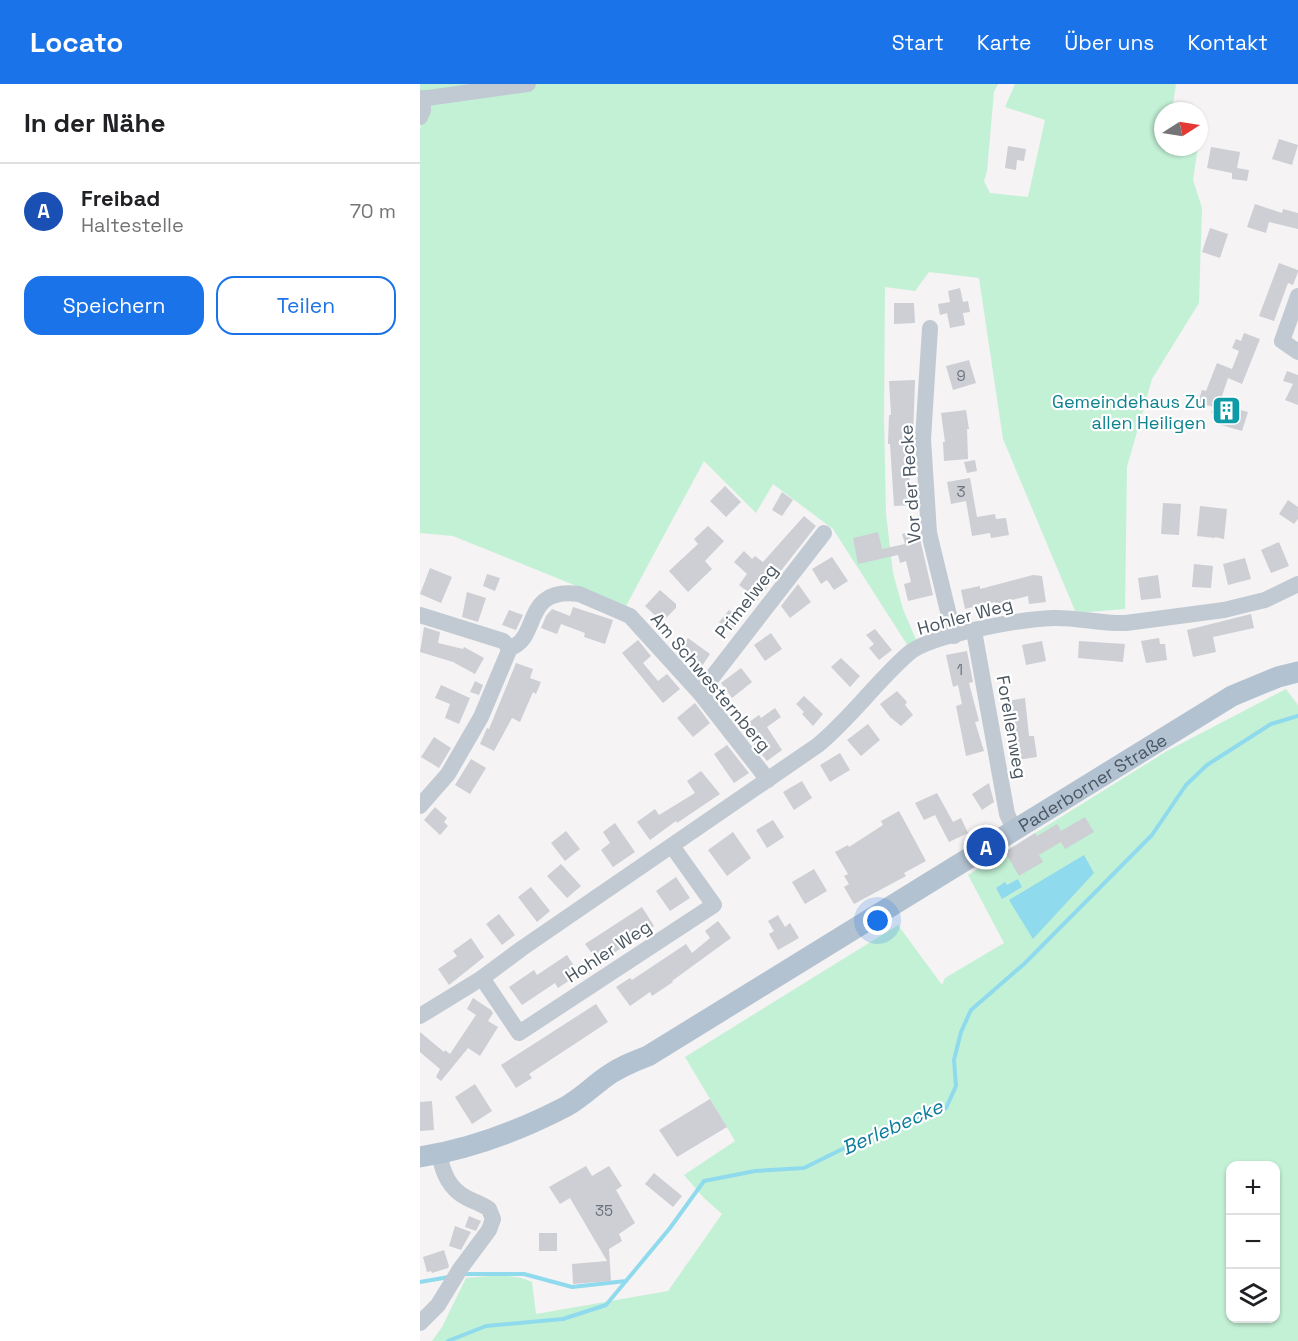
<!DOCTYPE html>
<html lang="de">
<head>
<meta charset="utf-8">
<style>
  :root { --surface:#fff; --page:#f2f2f2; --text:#202124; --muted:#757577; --line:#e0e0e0; --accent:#1a73e8 }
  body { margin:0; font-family:"Space Grotesk",sans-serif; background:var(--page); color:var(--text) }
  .controls { position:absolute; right:18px; bottom:18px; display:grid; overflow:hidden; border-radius:12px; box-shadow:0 2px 4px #0004 }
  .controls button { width:54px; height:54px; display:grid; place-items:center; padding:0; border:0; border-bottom:2px solid var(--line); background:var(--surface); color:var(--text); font:30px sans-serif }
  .compass { position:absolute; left:734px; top:18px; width:54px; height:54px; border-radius:50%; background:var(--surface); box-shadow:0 2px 4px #0004; rotate:78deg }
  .you { position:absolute; left:458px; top:837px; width:21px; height:21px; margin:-15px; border:4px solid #fff; border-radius:50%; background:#1a73e8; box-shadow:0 0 0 9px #1a73e833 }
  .badge { display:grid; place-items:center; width:39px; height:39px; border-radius:50%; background:var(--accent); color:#fff; font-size:20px; font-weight:700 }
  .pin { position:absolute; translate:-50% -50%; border:3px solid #fff; box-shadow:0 2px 6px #0006 }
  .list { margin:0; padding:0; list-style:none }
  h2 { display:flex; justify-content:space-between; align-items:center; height:78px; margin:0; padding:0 24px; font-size:26px }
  h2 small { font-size:20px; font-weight:400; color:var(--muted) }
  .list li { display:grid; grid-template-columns:39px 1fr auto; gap:18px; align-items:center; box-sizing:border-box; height:96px; padding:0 24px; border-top:2px solid var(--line) }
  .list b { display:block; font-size:22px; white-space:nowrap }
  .list p { margin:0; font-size:20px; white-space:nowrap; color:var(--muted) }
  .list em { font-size:20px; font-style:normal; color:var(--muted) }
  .actions { display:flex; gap:12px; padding:18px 24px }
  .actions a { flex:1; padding:14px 0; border:2px solid var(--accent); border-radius:18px; text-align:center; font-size:21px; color:var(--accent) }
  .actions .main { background:var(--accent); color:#fff }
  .icon { flex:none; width:33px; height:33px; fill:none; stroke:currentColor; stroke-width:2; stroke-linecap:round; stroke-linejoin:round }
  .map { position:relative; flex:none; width:878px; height:1257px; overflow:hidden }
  header { display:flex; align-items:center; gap:36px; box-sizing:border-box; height:84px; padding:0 30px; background:var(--accent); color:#fff }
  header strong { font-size:28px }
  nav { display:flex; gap:33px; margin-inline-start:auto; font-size:21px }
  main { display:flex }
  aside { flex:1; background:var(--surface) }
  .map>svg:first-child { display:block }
  .green { fill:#c3f1d5; fill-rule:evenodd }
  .water { fill:#90daee }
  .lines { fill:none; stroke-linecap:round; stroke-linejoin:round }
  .stream { stroke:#90daee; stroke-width:4 }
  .building { fill:#cdcfd5 }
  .minor { stroke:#c1cad2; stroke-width:16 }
  .major { stroke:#b3c2d1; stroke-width:21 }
  .labels { text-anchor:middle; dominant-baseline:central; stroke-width:4.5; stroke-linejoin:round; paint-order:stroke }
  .number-label { font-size:15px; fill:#6b747e }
  .culture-label { font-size:18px; fill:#0d838f; stroke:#fff; text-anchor:end }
  .street-label { font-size:18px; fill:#4a5661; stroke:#fff }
  .water-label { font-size:20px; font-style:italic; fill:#0c7c9b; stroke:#fff }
</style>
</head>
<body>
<header>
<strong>Locato</strong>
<nav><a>Start</a><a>Karte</a><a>Über uns</a><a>Kontakt</a></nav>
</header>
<main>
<aside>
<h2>In der Nähe<small></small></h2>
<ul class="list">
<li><span class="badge" style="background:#1a4fb4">A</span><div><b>Freibad</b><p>Haltestelle</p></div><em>70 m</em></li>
</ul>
<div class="actions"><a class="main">Speichern</a><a>Teilen</a></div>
</aside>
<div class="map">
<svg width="878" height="1257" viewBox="0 0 878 1257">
  <rect width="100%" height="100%" fill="#f5f3f3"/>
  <g class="green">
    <polygon points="0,0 578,0 574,8 567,87 564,97 570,109 608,113 625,36 585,23 595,0 756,0 752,27 743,27 743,63 778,63 773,96 782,124 779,219 732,295 707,383 705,525 656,529 583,355 559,194 509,188 495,207 465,203 464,334 466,430 473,489 483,525 497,558 488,562 413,445 353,400 336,429 284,377 206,522 33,452 0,449 0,44 10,17 0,8"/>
    <path d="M866,605L878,621V1257H12L22,1243L46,1194C67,1193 92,1188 112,1198L116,1230L248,1207L302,1130L284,1114L264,1091L315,1057L265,973L478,841L522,901L525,894L584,859L548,791L747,667ZM810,1082H856V1234H810Z"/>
  </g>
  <g class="water">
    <polygon points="664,771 674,789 613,855 589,816"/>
    <polygon points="598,795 602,803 582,815 576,804 585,798 587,801"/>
  </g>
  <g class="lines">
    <g class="stream">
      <polyline points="45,1190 104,1190 152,1203 206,1197 250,1144 284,1097 335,1087 384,1084 465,1044 526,1024 536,1002 534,976 541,948 551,926 604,880 732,751 766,701 787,681 851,640 878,632"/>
      <polyline points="0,1198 29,1193"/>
      <polyline points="28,1257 66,1242 143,1235 186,1221 206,1197"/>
    </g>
  </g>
  <g class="building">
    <polygon points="859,55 878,61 872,81 852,75"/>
    <polygon points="588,62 606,65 604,77 597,76 596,86 585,84"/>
    <polygon points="791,63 820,68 817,84 829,86 827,97 812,95 812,89 787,84"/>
    <polygon points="835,120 862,129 863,125 878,129 878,145 849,138 846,149 827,143"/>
    <polygon points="790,144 808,150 800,174 782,168"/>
    <polygon points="859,179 878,186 878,188 873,201 868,199 854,237 839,232"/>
    <polygon points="540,204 543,218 548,217 550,228 543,229 545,241 530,244 527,229 520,231 518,220 530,218 528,207"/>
    <polygon points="474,219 494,219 495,239 474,240"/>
    <polygon points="824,249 840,255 822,300 808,294 802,312 818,317 817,325 828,328 822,347 798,340 801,332 791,329 793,323 778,318 782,306 786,307 797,279 812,285 819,267 812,264 816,255 821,257"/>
    <polygon points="549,276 556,299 533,306 526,282"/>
    <polygon points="867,287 878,291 878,321 865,316 873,300 863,297"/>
    <polygon points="495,296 493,354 494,385 489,385 490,405 495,405 495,421 474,422 470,360 468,360 469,331 471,331 469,297"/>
    <polygon points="546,326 549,345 547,345 548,375 524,377 523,358 525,358 521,329"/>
    <polygon points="555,376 557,387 547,389 544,378"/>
    <polygon points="550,394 557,433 575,430 576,435 586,434 589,451 571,454 570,449 552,452 546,417 531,420 527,398"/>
    <polygon points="305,402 321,418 306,433 290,417"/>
    <polygon points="362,408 373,416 362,432 352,426"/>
    <polygon points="868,416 878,423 878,435 874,440 859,430"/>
    <polygon points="743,419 761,420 759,451 741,450"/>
    <polygon points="780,422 807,425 804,455 795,453 795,454 777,452"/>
    <polygon points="384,432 396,442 360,488 352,482 342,497 348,502 338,516 319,501 327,490 314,478 324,467 332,475 335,472 343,478"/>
    <polygon points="288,442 304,457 285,477 292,485 268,508 249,487 278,460 274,455"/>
    <polygon points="498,446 513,511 488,517 484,500 491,498 486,477 480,479 478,471 438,480 433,454 458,448 462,465 485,460 482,450"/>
    <polygon points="859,458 869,482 851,489 841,466"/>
    <polygon points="412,473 428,497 414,506 407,496 401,500 392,485"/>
    <polygon points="825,474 831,495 808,501 803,480"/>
    <polygon points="774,480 793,482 791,504 772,503"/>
    <polygon points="10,484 32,493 21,519 0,510"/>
    <polygon points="67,490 80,494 75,507 63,502"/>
    <polygon points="613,491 622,492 626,518 609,520 608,512 576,520 575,518 545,525 541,506 560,502 560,505"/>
    <polygon points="738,491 741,514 721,516 718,494"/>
    <polygon points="378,500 391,518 370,534 361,522"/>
    <polygon points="240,506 256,520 256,524 242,538 225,522"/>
    <polygon points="47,508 66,514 58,538 42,533"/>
    <polygon points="153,523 193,536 185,560 164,553 165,549 141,540 137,550 121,544 126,532 132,525 150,532"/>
    <polygon points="89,526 103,531 96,546 82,541"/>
    <polygon points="309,526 321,535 311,548 299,538"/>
    <polygon points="831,530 834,544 793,553 796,568 773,573 767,546"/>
    <polygon points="4,543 20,548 18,559 43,565 44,563 64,574 55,590 33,578 0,568"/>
    <polygon points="455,545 472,566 459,576 449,564 454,560 446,551"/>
    <polygon points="351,549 362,565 345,577 334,561"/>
    <polygon points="268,554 290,570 280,585 264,573 268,568 261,563"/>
    <polygon points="739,554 740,560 745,560 747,576 726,579 721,557"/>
    <polygon points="218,556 231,572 223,579 238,597 247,590 260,605 243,619 202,569"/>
    <polygon points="622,557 626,577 606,581 602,561"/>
    <polygon points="659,557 705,560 703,578 658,574"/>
    <polygon points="547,567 553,598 549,599 559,637 555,638 564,667 546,672 536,622 542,620 538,601 533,603 526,571"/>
    <polygon points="421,574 440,592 430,603 411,583"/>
    <polygon points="96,579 113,585 110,594 121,598 116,610 113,608 100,638 92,634 74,667 60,660 67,644 69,645"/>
    <polygon points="321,584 332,598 312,614 301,599"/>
    <polygon points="55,597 63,601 59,611 50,608"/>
    <polygon points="21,601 50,614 39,640 25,634 30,620 15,614"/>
    <polygon points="477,607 487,618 485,621 493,631 481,642 470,633 460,620"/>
    <polygon points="384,612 403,630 393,642 382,630 384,628 376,620"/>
    <polygon points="605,614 609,652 614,652 617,673 597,676 587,629 587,617"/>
    <polygon points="275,619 290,639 273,653 257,634"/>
    <polygon points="355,624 361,633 347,643 362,666 347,677 321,644 339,631 341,634"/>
    <polygon points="448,640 460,656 441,672 427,656"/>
    <polygon points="14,653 31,664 19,684 1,673"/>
    <polygon points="307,661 329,689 314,699 294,670"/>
    <polygon points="420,669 430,686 410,698 400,681"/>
    <polygon points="51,675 66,684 50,710 35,701"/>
    <polygon points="281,687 300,710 257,739 256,737 230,756 217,738 235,725 239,731 275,709 267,697"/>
    <polygon points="382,697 392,714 374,726 363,708"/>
    <polygon points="569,699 574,718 562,726 552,710"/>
    <polygon points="517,709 533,738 541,734 548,749 529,758 515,731 504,736 495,719"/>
    <polygon points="15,723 27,734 24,738 28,742 20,751 4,736"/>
    <polygon points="479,727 506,777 484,789 486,792 434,820 424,803 429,800 424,792 428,790 415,768 428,761 429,763 463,741 461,737"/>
    <polygon points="665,733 674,748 645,765 641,758 619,771 623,778 599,792 585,768 615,749 617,752 637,740 641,747"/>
    <polygon points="353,736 364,753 347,764 336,746"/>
    <polygon points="195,739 215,768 193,783 181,766 190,759 183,748"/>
    <polygon points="146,747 160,765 145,777 131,759"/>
    <polygon points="313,748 331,774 307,792 288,766"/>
    <polygon points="141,780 161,802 147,814 127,792"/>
    <polygon points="394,785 407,807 385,820 372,798"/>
    <polygon points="256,793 270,814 250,827 236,807"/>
    <polygon points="111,803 130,827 117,838 98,813"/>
    <polygon points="222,823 234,842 179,879 165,860"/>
    <polygon points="79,830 95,851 82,861 66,840"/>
    <polygon points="358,831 365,843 370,839 379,854 358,866 349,850 354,847 348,837"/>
    <polygon points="298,837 311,854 252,897 253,898 232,912 230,908 210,922 196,903 210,894 212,896 266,860 272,869 290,854 285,847"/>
    <polygon points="51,854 64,873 29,901 18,885 37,872 33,867"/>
    <polygon points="147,871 159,890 138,904 135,899 102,921 89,903 114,886 117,891"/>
    <polygon points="53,914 71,926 73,929 68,937 78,943 60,972 48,964 21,997 16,993 20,985 0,968 0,948 24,968 25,966 30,970 56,931 47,925"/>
    <polygon points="176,920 188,938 109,990 112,994 96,1004 81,981"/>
    <polygon points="55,1000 72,1027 52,1040 35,1013"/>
    <polygon points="290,1015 307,1043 257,1073 239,1046"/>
    <polygon points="12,1017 14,1046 0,1047 0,1018"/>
    <polygon points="166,1082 172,1092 189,1082 202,1102 196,1106 215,1139 199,1150 202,1157 189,1165 191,1197 153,1200 152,1180 187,1177 150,1114 140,1120 129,1103"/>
    <polygon points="234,1089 262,1112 253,1123 225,1100"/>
    <polygon points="49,1132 61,1137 56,1147 45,1143"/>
    <polygon points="35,1142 51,1148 41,1166 29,1162"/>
    <rect x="119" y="1149" width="18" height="18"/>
    <polygon points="24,1166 29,1182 28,1184 12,1189 11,1187 7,1188 3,1173"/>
  </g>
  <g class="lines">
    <g class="minor">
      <polyline points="0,15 108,0"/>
      <polyline points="0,33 3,26 3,14"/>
      <polyline points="878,212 862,257 878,268"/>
      <polyline points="510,244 503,355 509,449 534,552"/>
      <polyline points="0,531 83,557 90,564"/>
      <polyline points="554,547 587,730 594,745"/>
      <polyline points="280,609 404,449"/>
      <path d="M0,722L28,690L61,633L90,564C121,554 101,503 159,510L210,532L280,609L348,696"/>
      <polyline points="62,894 99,949 294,821 252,762"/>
      <path d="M0,932L62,894L101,865L398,661C431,634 456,598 488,570C508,551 603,535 633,534C657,533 681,540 706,539L804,526L845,516L878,500"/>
      <path d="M0,1239L18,1221L40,1185L69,1146L73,1135L69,1125C62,1120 55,1118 47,1114C29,1105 23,1089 19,1070"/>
    </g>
    <path class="major" id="s1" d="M0,1073C51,1065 101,1046 147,1022C161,1014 171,1004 183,995C197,984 212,978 228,972L812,612L858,593L878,588"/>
  </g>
  <defs>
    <symbol id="building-square" viewBox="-11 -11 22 22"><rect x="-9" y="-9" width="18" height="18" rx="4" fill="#0f9aa8" stroke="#fff"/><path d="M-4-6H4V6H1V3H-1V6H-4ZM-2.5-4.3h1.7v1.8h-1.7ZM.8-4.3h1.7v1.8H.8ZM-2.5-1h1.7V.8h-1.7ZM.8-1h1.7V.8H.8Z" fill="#fff"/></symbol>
  </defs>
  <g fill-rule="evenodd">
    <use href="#building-square" x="790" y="310" width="33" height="33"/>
  </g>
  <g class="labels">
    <g class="number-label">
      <text x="541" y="291">9</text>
      <text x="541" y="407">3</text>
      <text x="540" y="585">1</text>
      <text x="184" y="1126">35</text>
    </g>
    <g class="culture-label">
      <text x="786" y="317">Gemeindehaus Zu<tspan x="786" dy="21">allen Heiligen</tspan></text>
    </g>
    <g class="street-label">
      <text transform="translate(490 400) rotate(-94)">Vor der Recke</text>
      <text transform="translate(326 517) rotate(-52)">Primelweg</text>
      <text transform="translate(545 532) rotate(-15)">Hohler Weg</text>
      <text transform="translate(291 598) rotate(50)">Am Schwesternberg</text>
      <text transform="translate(592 643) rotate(80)">Forellenweg</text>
      <text stroke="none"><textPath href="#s1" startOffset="774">Paderborner Straße</textPath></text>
      <text transform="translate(188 867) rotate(-33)">Hohler Weg</text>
    </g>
    <g class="water-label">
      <text transform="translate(472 1043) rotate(-24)">Berlebecke</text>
    </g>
  </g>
</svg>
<div class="controls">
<button>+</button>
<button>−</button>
<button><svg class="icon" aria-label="layers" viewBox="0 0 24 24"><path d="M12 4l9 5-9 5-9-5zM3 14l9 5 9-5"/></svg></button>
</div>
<svg class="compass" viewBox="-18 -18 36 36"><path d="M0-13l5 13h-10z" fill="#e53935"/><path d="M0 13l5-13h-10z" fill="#757577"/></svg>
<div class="you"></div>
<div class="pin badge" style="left:566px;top:763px;background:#1a4fb4">A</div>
</div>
</main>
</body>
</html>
